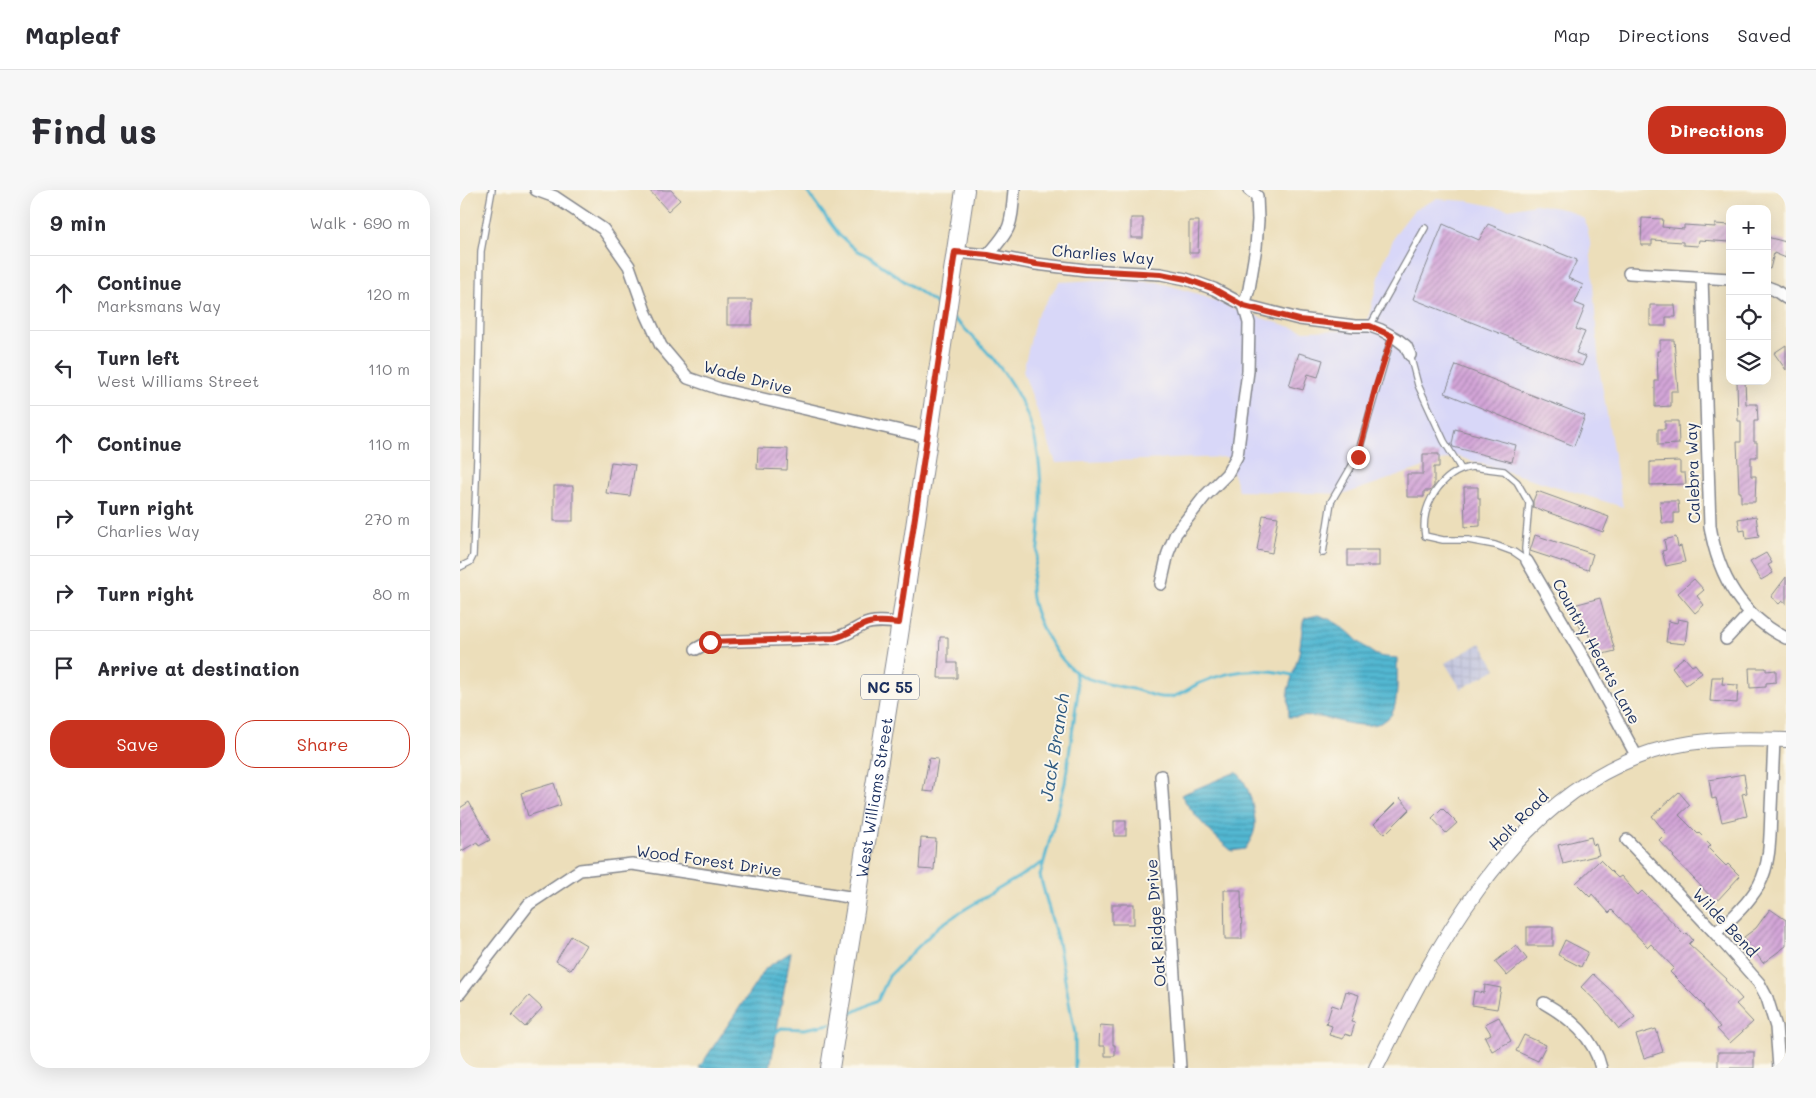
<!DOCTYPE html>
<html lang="en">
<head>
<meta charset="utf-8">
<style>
  :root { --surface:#fff; --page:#f7f7f7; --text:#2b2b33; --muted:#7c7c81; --line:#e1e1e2; --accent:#c8321e }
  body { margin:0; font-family:Mali,sans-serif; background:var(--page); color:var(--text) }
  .controls { position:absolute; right:15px; top:15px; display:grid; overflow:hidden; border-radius:10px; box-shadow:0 5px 20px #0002 }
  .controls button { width:45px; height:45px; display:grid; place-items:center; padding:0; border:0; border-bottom:1px solid var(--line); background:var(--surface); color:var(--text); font:25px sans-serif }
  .stop { position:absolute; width:15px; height:15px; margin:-11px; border:4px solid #c8321e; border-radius:50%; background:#fff }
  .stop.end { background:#c8321e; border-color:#fff; box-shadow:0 1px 5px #0008 }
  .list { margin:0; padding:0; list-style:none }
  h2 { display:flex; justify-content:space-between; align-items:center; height:65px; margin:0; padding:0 20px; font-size:21px }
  h2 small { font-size:16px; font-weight:400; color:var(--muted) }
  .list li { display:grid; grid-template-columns:32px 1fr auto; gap:15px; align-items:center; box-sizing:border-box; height:75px; padding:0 20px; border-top:1px solid var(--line) }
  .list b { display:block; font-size:19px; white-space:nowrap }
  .list p { margin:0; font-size:16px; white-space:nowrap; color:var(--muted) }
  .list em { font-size:16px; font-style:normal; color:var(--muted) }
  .actions { display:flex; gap:10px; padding:15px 20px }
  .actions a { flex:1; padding:11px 0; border:1px solid var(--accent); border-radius:20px; text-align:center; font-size:18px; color:var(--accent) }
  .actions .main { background:var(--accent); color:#fff }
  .icon { flex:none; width:28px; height:28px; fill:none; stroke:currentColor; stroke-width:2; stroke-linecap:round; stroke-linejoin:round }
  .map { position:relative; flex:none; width:1326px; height:878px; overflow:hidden; border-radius:20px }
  header { display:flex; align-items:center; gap:30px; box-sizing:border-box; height:70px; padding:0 25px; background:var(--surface); border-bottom:1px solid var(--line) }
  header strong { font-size:24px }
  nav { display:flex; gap:28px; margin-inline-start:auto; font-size:18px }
  .intro { display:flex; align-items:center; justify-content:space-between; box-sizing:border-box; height:120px; padding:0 30px }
  h1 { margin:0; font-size:35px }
  .button { padding:12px 22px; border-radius:20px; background:var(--accent); color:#fff; font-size:18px; font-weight:700 }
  main { display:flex; gap:30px; padding:0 30px }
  aside { flex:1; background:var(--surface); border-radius:20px; box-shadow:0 5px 20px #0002 }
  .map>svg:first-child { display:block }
  .built { fill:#d8d7f8 }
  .industrial { fill:url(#industrial-grid) }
  .water { fill:url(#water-rules); stroke:#367398 }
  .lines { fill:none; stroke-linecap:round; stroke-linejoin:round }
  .stream { stroke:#52b7d1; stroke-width:3 }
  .building { fill:url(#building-hatch) }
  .service-casing { stroke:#84868c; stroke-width:8 }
  .minor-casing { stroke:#84868c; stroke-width:14 }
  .tertiary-casing { stroke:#84868c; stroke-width:16 }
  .primary-casing { stroke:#84868c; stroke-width:20 }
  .service { stroke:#fff; stroke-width:5.5 }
  .minor { stroke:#fff; stroke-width:11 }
  .tertiary { stroke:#fff; stroke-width:14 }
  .primary { stroke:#fff; stroke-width:18 }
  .route { stroke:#c8321e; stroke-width:6 }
  .labels { text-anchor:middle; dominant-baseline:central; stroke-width:4; stroke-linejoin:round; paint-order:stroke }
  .shield { fill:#fbf7ec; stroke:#5e6b89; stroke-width:1 }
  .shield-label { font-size:15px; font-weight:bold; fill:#1b2f5e }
  .street-label { font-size:16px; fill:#1b2f5e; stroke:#fbf7ec }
  .water-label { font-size:18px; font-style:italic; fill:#2c5880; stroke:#fbf7ec }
</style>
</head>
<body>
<header>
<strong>Mapleaf</strong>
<nav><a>Map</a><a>Directions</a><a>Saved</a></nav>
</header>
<div class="intro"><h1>Find us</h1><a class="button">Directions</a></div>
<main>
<aside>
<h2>9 min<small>Walk · 690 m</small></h2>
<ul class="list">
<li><svg class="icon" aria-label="ahead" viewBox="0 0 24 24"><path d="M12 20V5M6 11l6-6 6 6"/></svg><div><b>Continue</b><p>Marksmans Way</p></div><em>120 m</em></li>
<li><svg class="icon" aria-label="left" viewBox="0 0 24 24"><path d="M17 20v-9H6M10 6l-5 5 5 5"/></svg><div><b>Turn left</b><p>West Williams Street</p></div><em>110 m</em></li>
<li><svg class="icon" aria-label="ahead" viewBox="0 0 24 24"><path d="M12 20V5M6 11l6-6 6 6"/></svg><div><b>Continue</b></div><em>110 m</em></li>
<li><svg class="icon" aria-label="right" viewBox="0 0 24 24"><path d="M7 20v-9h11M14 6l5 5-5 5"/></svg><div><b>Turn right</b><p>Charlies Way</p></div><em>270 m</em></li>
<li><svg class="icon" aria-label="right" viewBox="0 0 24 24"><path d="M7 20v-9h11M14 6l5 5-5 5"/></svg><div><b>Turn right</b></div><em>80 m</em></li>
<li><svg class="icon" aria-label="arrive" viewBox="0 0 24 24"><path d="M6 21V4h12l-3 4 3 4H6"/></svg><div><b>Arrive at destination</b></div></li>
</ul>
<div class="actions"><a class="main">Save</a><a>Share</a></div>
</aside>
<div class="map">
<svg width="1326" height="878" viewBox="0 0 1326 878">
  <defs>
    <pattern id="industrial-grid" width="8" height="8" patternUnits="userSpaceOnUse" patternTransform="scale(1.25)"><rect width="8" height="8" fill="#bfc2dd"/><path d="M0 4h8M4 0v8" fill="none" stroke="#a4a7c0"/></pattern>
    <pattern id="water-rules" width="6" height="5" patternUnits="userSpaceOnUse" patternTransform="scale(1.25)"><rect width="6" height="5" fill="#52b7d1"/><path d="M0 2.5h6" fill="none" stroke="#4395ad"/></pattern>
    <pattern id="building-hatch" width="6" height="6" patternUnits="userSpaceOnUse" patternTransform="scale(1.25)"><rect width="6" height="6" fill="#d3a5d7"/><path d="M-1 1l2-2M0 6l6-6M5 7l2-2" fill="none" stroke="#aa87b2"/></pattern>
  </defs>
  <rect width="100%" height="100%" fill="#fbf7ec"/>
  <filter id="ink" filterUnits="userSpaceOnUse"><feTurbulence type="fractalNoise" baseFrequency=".02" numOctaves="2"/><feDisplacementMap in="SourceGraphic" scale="10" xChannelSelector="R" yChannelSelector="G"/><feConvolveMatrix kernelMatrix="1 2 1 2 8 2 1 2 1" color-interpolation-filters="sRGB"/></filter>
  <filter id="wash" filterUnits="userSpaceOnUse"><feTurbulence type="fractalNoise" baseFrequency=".0096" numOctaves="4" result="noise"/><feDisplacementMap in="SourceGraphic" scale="20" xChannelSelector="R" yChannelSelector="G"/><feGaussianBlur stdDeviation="1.12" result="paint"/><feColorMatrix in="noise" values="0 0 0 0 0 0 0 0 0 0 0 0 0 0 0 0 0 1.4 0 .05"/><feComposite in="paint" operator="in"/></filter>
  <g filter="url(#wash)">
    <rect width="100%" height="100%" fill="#ecdeba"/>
    <polygon class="built" points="976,9 1008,11 1049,19 1076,14 1108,20 1125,29 1130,52 1139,178 1163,317 996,266 885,304 779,301 767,267 596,273 563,181 576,127 599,92 639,90 697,92 738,104 779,121 844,141 905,140 922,76 936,43 954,20"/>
    <polygon class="industrial" points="1021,453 1036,479 1001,499 985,473"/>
    <g class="water">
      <path d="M858,425C887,434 892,449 913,463C920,468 929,467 937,468C937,483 939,514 931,525C916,545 879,530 860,527C850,526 839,527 829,527L828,500L839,464L843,432L845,428Z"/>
      <path d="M776,582C788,590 796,623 795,637C794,645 789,653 785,659L772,661C753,646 734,626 721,605Z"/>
      <polygon points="331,762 310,878 239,878 306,778"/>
    </g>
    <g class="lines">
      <g class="stream">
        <polyline points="346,0 379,45 396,60 410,67 481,117"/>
        <path d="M492,127C531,162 565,201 576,254C584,291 581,330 577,367C575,377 572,387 571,397C571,425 597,473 622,486C638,494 656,495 673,499C685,502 697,509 710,507C721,506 730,497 740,493C771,479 804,477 836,486"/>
        <polyline points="615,481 618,502 605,593 580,686 598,752 615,844 615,878"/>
        <polyline points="384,827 418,810 429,786 478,737 502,721 582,673"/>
        <polyline points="314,844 321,838 344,839 370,834"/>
      </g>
    </g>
    <g id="blocks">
      <g class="building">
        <polygon points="189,0 211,0 220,10 208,21"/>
        <rect x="671" y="28" width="12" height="20"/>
        <polygon points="1182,28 1203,29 1202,37 1224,39 1224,35 1255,37 1255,34 1270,35 1270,52 1239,50 1238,56 1223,55 1223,52 1192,50 1192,55 1181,55"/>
        <polygon points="729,31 739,31 738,63 729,63"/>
        <polygon points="983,34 1019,50 1028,34 1117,70 1108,88 1123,95 1115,113 1125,117 1116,139 1125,142 1116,163 1126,167 1122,176 953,109"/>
        <polygon points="1307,47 1326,52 1326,68 1314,63 1310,79 1307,78"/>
        <rect x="267" y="110" width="25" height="25"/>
        <polygon points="1190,115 1215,115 1216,127 1206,127 1206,136 1190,136"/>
        <polygon points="1200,150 1214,150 1218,201 1211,201 1211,216 1195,217 1195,191 1198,191 1197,161 1200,161"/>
        <polygon points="1326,155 1326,180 1314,163"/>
        <polygon points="839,163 863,170 858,187 848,184 843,200 829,196"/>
        <polygon points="996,175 1125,226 1114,256 985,203"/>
        <polygon points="1277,191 1285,191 1286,214 1297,214 1298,231 1294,231 1294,252 1297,252 1297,267 1291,267 1291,286 1296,286 1295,312 1281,312 1281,302 1279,302 1277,252 1281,252 1281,231 1278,231"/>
        <polygon points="1205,231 1218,231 1219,254 1198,255 1198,239 1205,239"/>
        <polygon points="995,239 1056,255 1052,272 993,257 992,254"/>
        <polygon points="298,258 328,259 327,280 297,279"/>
        <polygon points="963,264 979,264 979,277 974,277 974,296 970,301 964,301 964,307 947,307 947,284 963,284"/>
        <polygon points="1220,271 1220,283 1225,283 1226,294 1190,295 1190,272"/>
        <polygon points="151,272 175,275 170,306 146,303"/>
        <rect x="94" y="296" width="19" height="35"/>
        <polygon points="1004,297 1018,297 1018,308 1020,308 1020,336 1005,337"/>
        <polygon points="1077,301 1149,327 1143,342 1073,317 1073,311"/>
        <polygon points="1200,311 1218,311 1219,323 1214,323 1214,333 1202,333"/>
        <polygon points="803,325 818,327 812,363 797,360"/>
        <polygon points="1296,326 1299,347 1286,349 1285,340 1280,341 1278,329"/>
        <polygon points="1075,345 1133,364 1128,380 1070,361"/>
        <polygon points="1216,347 1218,357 1221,356 1225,372 1206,376 1202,361 1206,360 1204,350"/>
        <rect x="888" y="360" width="31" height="16"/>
        <polygon points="1306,363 1312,373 1308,375 1313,383 1301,390 1290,372"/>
        <polygon points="1326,387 1326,414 1322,411 1319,414 1311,407"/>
        <polygon points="1234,389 1244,400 1237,406 1244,415 1235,423 1218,403"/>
        <polygon points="1140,408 1155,461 1135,466 1128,442 1122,444 1114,415"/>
        <polygon points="1218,429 1228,431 1225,454 1206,452 1209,431 1217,433"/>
        <polygon points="480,447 488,447 488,473 497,473 497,488 478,488"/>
        <polygon points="1224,467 1232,476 1235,474 1242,483 1226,495 1212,477"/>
        <polygon points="1289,478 1306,478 1306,481 1316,480 1316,492 1306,493 1306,497 1290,498"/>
        <polygon points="1252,487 1263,487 1262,494 1278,495 1277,513 1250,511"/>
        <polygon points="469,568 478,569 473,602 463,601"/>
        <polygon points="1284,584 1287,603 1282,604 1287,626 1262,632 1256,608 1252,609 1249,590"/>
        <polygon points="94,593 101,615 68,626 61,603"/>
        <polygon points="1219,602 1230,615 1219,625 1238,644 1239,643 1251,655 1248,658 1266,676 1268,674 1280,686 1256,712 1213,667 1214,666 1199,650 1206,643 1192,626"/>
        <polygon points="940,608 950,619 925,644 914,634"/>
        <polygon points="9,612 30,650 19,656 17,652 0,662 0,618"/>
        <polygon points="982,618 997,633 986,643 972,628"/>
        <rect x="654" y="631" width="12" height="15"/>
        <polygon points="1131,647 1133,655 1136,654 1139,665 1103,674 1098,655"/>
        <polygon points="461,648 476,649 474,680 459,679"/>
        <polygon points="1140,670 1158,688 1161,686 1178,705 1182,701 1225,745 1227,743 1233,750 1229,754 1267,789 1265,790 1282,809 1276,814 1293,832 1270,853 1257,839 1260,837 1243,817 1244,816 1210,782 1214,778 1191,754 1188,757 1152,720 1149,723 1132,704 1130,707 1116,693"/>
        <polygon points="764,700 781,700 782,749 765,749"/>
        <rect x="652" y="714" width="22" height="20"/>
        <polygon points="1310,719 1326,730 1326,756 1303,773 1284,747 1296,738"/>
        <rect x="1067" y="737" width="26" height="19"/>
        <polygon points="111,746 126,755 111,780 96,771"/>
        <polygon points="1105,750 1128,762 1121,777 1098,765"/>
        <polygon points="1056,755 1067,769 1047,786 1035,772"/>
        <polygon points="1133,784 1160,809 1175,827 1159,839 1139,814 1121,797"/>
        <polygon points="1025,795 1041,798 1037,819 1012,815 1014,801 1024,803"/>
        <polygon points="886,801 899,805 891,832 895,833 891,846 885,844 883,849 869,845 872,836 866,834 872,815 881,818"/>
        <polygon points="69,806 82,818 65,837 52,825"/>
        <polygon points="1039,827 1051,851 1032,861 1025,847 1031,844 1025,834"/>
        <polygon points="640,835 653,836 653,855 655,855 655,866 645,866 645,856 639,856"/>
        <polygon points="1196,839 1203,862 1184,868 1176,845"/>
        <polygon points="1064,845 1086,855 1078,871 1056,861"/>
        <rect x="1258" y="862" width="36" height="16"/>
      </g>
    </g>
  </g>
  <g filter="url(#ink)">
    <use href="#blocks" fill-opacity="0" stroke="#84868c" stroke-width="1"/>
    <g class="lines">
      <defs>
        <g id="service">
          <polyline points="910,136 965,38"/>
          <polyline points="950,165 958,195 984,251 1001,279"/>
          <path d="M1012,277L1044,281L1057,292L1069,313L1065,359L1067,371L1054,362L1035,355L1008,350H983L965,346C960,316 981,282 1012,277Z"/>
          <polyline points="863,363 871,312 897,267 932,146"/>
          <polyline points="0,377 10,372 13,366 17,268 21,61 32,0"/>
        </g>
        <g id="minor">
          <polyline points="76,0 95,7 143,39 169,76 185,121 201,156 228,188 260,199 467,247"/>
          <polyline points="495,62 528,65 576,74 626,80 701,84 726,89 754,99 784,115 839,129 895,136 910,136 921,140 937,149 946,156 950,165"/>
          <path d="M528,65C552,38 551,36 554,0"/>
          <polyline points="1169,83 1270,89"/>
          <path d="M1242,87L1250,336C1258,385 1280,425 1326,448"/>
          <polyline points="1307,97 1315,100 1326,108"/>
          <polyline points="1067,371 1127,474 1177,567"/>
          <polyline points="701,394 708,363 716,343 745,306 767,284 777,266 788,181 789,133 784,115 789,99 796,57 798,30 797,6 789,0"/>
          <polyline points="1266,449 1290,423"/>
          <path d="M236,459L249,452L374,448C385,446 393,440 403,435C414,430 428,432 439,433"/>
          <polyline points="701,586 720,878"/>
          <polyline points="1167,650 1255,743 1299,793 1307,808 1316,837 1319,878"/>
          <path d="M1255,743C1272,729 1288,714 1299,695C1311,673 1310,643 1311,619C1312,596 1313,573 1314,550"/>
          <polyline points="0,803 69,714 120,680 172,674 396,708"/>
          <path d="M1084,813C1110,828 1134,847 1141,878"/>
        </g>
        <path id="tertiary" d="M916,878C974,760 1047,618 1177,567C1225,548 1275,548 1326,550"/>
        <g id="primary">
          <path id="s1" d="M370,878L439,445L505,0"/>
        </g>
      </defs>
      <use href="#service" class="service-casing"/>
      <use href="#minor" class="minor-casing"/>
      <use href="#tertiary" class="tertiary-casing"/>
      <use href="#primary" class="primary-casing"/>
      <use href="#service" class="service"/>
      <use href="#minor" class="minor"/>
      <use href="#tertiary" class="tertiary"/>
      <use href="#primary" class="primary"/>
    </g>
  </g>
  <g class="lines" filter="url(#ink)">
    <path class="route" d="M250,452L374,448C385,446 393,440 403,435C414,430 428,432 439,433L495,62L528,65L576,74L626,80L701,84L726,89L754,99L784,116L839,130L895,136H910L932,146L916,196L898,267"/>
  </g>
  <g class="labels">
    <rect class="shield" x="401" y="484.5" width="58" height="25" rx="4"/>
    <g class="shield-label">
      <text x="430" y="497">NC 55</text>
    </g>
    <g class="street-label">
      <text transform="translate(643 64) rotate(5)">Charlies Way</text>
      <text transform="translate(288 187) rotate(15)">Wade Drive</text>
      <text transform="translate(1232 283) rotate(-92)">Calebra Way</text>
      <text transform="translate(1137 461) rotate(61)">Country Hearts Lane</text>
      <text stroke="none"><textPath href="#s1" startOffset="274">West Williams Street</textPath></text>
      <text transform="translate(1058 630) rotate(-45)">Holt Road</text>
      <text transform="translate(249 670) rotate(8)">Wood Forest Drive</text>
      <text transform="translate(1266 732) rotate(47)">Wilde Bend</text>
      <text transform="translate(695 733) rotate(-94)">Oak Ridge Drive</text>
    </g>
    <g class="water-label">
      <text transform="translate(594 557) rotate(-81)">Jack Branch</text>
    </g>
  </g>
</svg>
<div class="controls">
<button>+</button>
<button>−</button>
<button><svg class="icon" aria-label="locate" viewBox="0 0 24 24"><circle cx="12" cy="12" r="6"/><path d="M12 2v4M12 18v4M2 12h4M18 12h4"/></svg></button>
<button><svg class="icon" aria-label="layers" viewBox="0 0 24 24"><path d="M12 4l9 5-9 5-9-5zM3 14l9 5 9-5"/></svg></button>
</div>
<div class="stop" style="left:250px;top:452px"></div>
<div class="stop end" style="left:898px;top:267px"></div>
</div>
</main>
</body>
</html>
